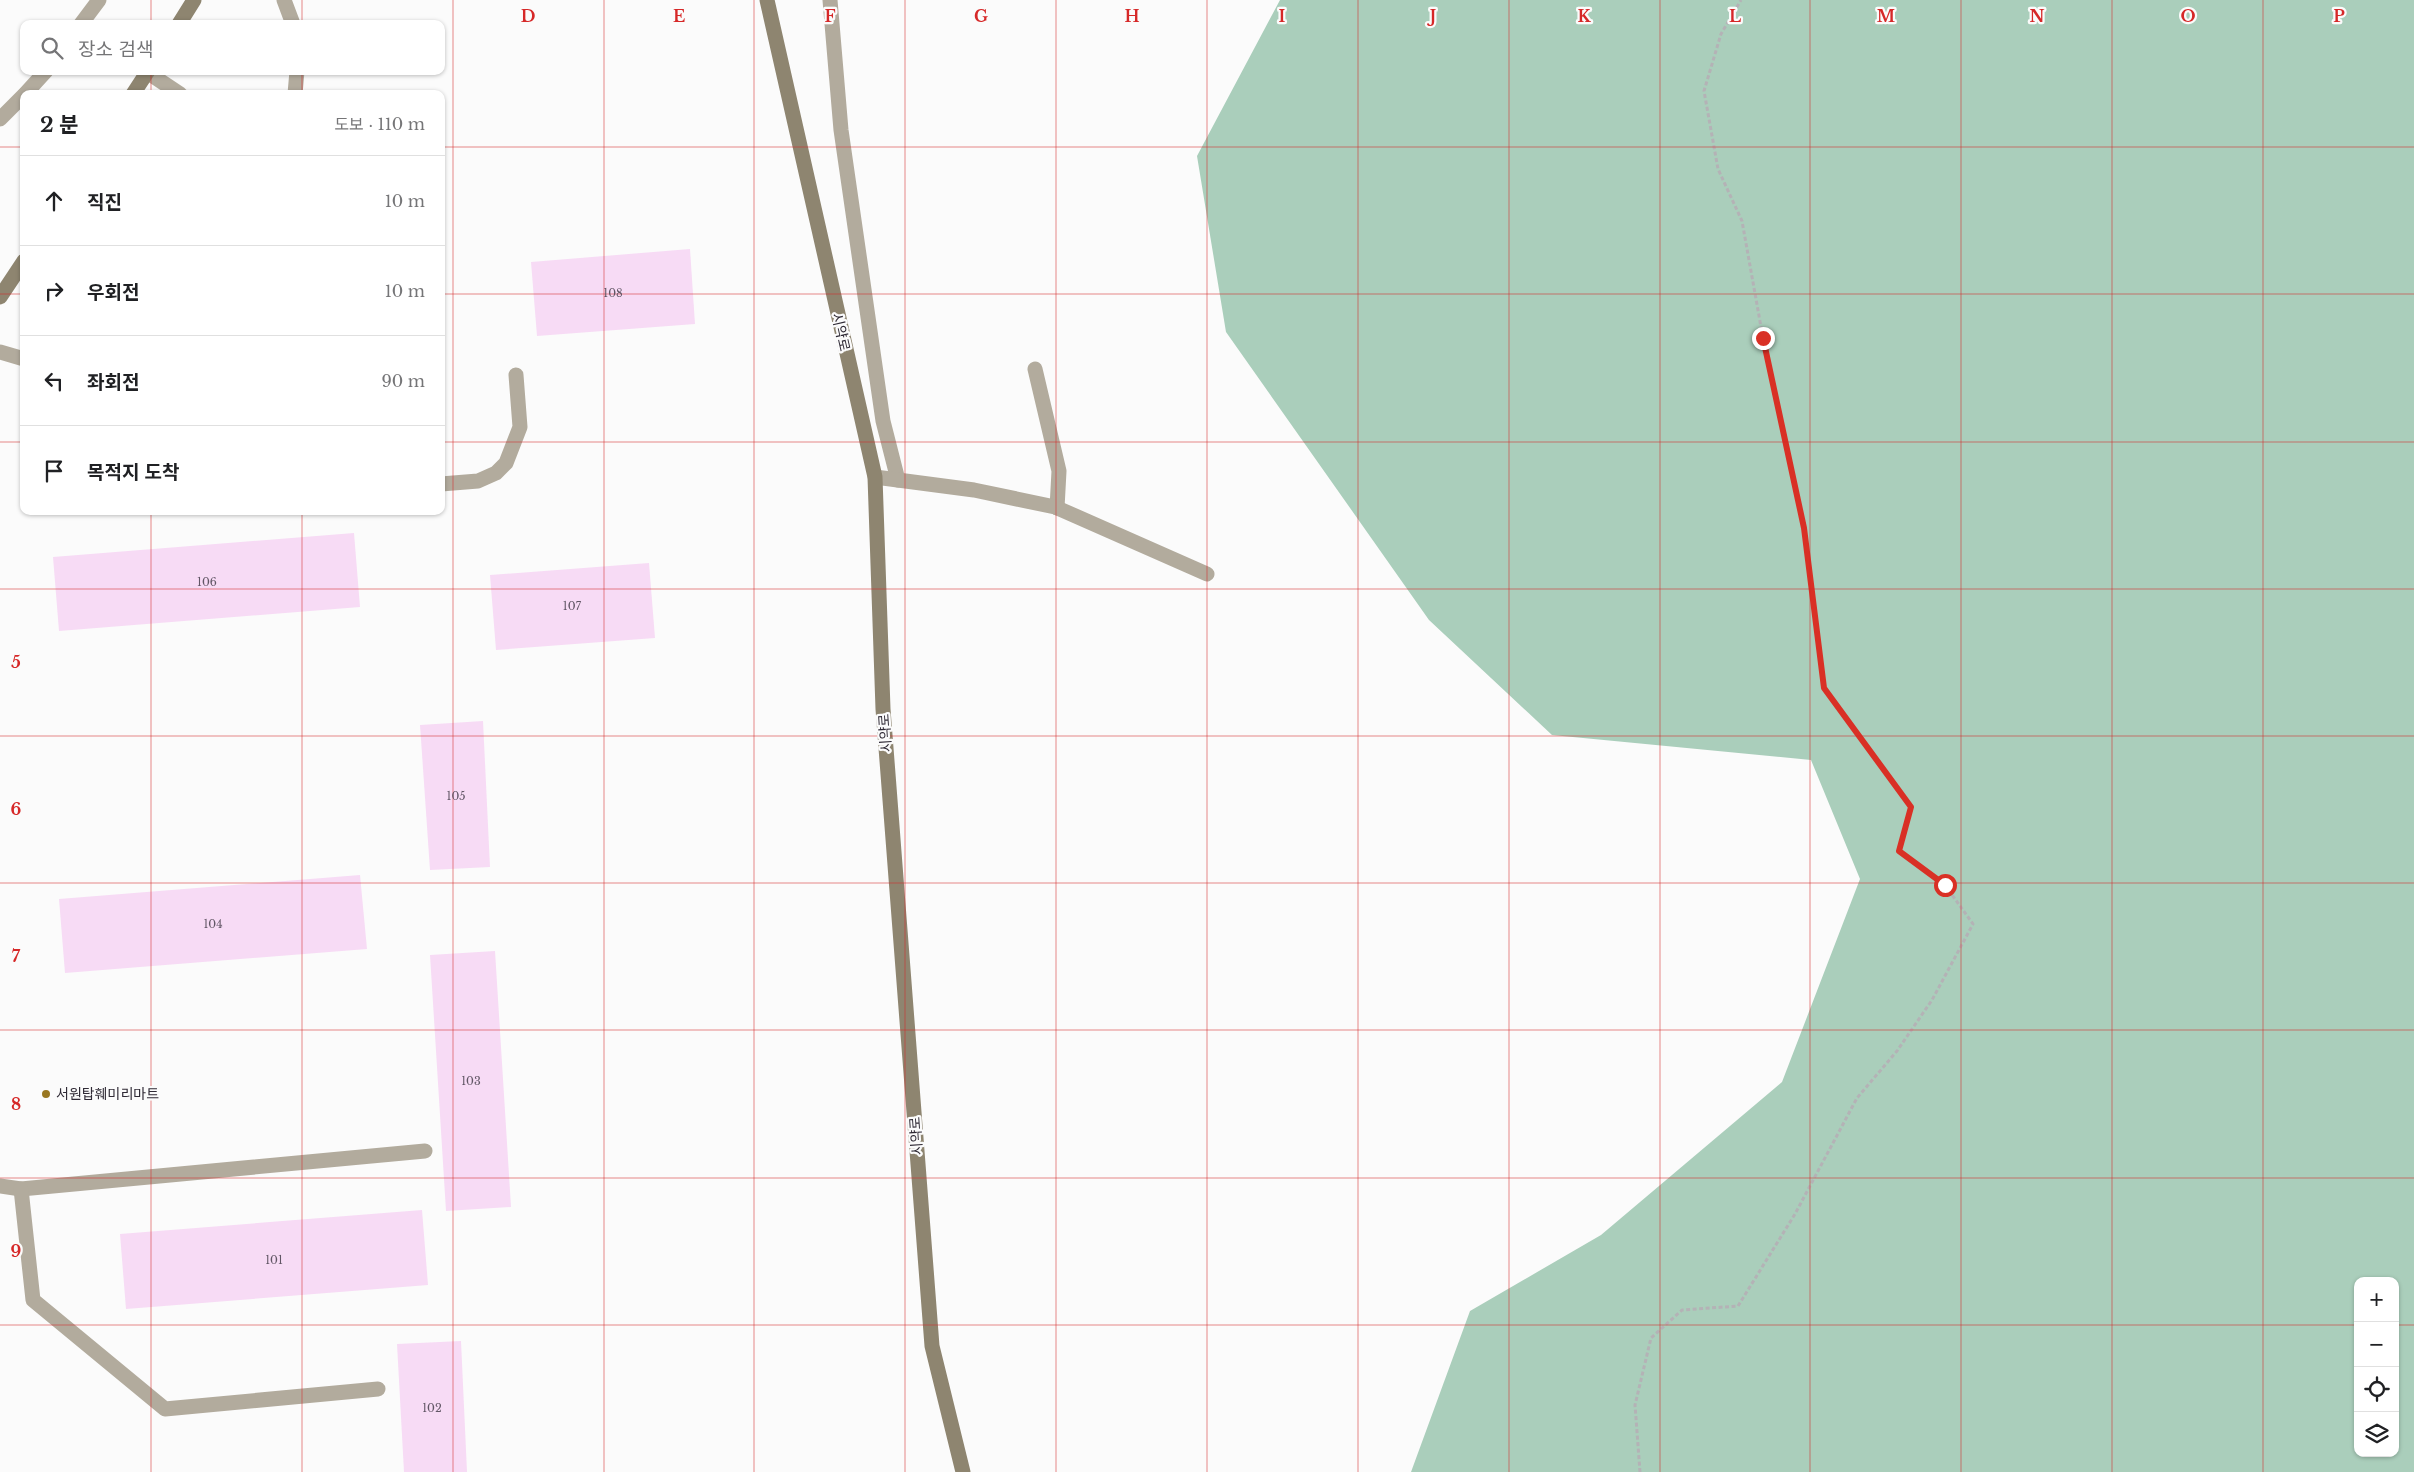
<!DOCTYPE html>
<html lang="ko">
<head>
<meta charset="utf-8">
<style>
  :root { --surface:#fff; --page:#f2f2f2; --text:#202124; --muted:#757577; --line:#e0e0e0 }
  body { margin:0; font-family:"Libre Baskerville","Noto Sans KR",serif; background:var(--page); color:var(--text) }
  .controls { position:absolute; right:15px; bottom:15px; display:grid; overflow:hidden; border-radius:10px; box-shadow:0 1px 4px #0004 }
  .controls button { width:45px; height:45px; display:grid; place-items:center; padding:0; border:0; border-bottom:1px solid var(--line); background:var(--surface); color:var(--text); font:25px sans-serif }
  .stop { position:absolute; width:15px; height:15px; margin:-11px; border:4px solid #d93025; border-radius:50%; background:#fff }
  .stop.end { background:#d93025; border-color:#fff; box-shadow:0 1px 5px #0008 }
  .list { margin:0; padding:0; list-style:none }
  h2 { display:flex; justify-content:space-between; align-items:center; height:65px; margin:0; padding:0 20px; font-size:21px }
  h2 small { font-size:16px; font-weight:400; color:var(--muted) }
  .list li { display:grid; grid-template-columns:32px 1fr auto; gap:15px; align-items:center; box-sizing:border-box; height:90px; padding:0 20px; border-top:1px solid var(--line) }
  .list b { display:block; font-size:19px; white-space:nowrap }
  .list em { font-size:16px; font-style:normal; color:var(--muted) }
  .icon { flex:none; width:28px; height:28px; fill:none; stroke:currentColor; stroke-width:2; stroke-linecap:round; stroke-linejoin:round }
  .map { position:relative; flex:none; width:2414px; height:1472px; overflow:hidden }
  .search { position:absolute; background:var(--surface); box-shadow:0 1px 4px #0004; left:20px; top:20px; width:425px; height:55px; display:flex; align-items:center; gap:12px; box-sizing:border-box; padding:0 18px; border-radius:10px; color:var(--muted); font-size:19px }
  .panel { position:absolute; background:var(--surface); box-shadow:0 1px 4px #0004; left:20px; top:90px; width:425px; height:425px; border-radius:10px }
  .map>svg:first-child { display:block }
  .forest { fill:#aacebb; fill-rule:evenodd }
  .building { fill:#f7dbf5 }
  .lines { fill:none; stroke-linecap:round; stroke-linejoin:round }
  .path { stroke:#b4b2b6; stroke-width:3; stroke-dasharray:4 2.5; stroke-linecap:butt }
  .lane { stroke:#b2ab9d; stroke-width:15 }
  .street { stroke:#b2ab9d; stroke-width:15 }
  .secondary { stroke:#8e8570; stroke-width:15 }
  .route { stroke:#d93025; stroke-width:6 }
  .grid { fill:none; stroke:#d62828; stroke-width:1; stroke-opacity:0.55 }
  .poi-dot { fill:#997721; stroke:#fbfbfb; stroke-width:2 }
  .labels { text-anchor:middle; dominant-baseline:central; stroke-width:4.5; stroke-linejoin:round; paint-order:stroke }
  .number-label { font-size:11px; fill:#615665 }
  .street-label { font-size:14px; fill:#2f2a35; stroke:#fbfbfb }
  .poi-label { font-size:14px; fill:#2f2a35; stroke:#fbfbfb; text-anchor:start }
  .grid-label { font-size:16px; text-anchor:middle; font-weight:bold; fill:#d62828; stroke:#fbfbfb; stroke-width:4.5; stroke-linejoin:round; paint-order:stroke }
</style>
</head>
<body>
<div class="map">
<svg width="2414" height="1472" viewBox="0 0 2414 1472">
  <rect width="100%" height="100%" fill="#fbfbfb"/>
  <path class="forest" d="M1280,0H2414V1472H1411L1470,1311L1601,1235L1782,1082L1860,879L1811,760L1552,735L1429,620L1226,332L1197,156ZM2358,1281H2395V1453H2358Z"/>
  <g class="building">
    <polygon points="690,249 695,324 537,336 531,262"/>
    <polygon points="354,533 360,607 59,631 53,557"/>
    <polygon points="649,563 655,638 496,650 490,575"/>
    <polygon points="483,721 490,867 430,870 420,725"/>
    <polygon points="360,875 367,949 65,973 59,899"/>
    <polygon points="495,951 511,1207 446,1211 430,955"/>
    <polygon points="422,1210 428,1285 126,1309 120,1234"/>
    <polygon points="461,1341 467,1472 404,1472 397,1344"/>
  </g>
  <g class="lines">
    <polyline class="path" points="1640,1472 1635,1405 1651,1338 1682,1310 1738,1306 1795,1214 1857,1098 1897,1051 1932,1000 1973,924 1945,885 1899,851 1911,807 1824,689 1804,528 1763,338 1742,221 1718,169 1704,91 1721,34 1741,0"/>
    <g class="lane">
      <polyline points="0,352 24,359"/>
      <polyline points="441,484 478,481 496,473 506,463 520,427 516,375"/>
      <polyline points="0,1186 21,1189 425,1151"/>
      <polyline points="21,1189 33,1300 165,1409 378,1389"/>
    </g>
    <g class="street">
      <polyline points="284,0 293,24"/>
      <polyline points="830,0 841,130 883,421 898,480"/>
      <polyline points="81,24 99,0"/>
      <polyline points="147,72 180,94"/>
      <polyline points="25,94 46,71"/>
      <polyline points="295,94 297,71"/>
      <polyline points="0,119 24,95"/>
      <polyline points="1035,369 1059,471 1057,508"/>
      <polyline points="875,477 974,490 1055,507 1207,574"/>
    </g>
    <g class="secondary">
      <polyline points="767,0 875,477 883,709 932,1346 963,1472"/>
      <polyline points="179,24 194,0"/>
      <polyline points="133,94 148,71"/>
      <polyline points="0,297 24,261"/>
    </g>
  </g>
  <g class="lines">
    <polyline class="route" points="1763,338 1804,528 1824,688 1911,807 1899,851 1945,885"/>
  </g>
  <path class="grid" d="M151,0V24M302,0V24M453,0V1472M604,0V1472M754,0V1472M905,0V1472M1056,0V1472M1207,0V1472M1358,0V1472M1509,0V1472M1660,0V1472M1810,0V1472M1961,0V1472M2112,0V1472M2263,0V1472M151,71V94M302,71V94M0,147H24M441,147H2414M0,294H24M441,294H2414M0,442H24M441,442H2414M151,511V1472M302,511V1472M0,589H2414M0,736H2414M0,883H2414M0,1030H2414M0,1178H2414M0,1325H2358M2395,1325H2414"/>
  <circle class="poi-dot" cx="46" cy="1094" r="5"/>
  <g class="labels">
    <g class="number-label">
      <text x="613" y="293">108</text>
      <text x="207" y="582">106</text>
      <text x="572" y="606">107</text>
      <text x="456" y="796">105</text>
      <text x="213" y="924">104</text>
      <text x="471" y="1081">103</text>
      <text x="274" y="1260">101</text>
      <text x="432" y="1408">102</text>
    </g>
    <g class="street-label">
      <text transform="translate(841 332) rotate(77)">시약로</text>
      <text transform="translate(885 733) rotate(-94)">시약로</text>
      <text transform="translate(916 1136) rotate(-94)">시약로</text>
    </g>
    <g class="poi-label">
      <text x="56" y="1094">서원탑훼미리마트</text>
    </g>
  </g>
  <g class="grid-label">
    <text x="528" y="22">D</text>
    <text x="679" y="22">E</text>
    <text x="830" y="22">F</text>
    <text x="981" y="22">G</text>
    <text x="1132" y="22">H</text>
    <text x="1282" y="22">I</text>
    <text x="1433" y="22">J</text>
    <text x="1584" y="22">K</text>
    <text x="1735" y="22">L</text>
    <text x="1886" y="22">M</text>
    <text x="2037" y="22">N</text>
    <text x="2188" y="22">O</text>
    <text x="2339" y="22">P</text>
    <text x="16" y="668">5</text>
    <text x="16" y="815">6</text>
    <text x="16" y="962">7</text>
    <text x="16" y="1110">8</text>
    <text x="16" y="1257">9</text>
  </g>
</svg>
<div class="controls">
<button>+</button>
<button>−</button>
<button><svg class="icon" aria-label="locate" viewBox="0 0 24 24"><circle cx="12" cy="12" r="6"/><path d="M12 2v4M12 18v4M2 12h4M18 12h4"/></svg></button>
<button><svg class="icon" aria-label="layers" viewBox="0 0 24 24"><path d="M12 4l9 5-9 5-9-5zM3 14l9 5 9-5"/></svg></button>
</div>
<div class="stop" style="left:1945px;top:885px"></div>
<div class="stop end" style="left:1763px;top:338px"></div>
<div class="search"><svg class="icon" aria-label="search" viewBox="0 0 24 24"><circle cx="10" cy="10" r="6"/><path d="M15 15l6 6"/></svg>장소 검색</div>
<section class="panel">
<h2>2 분<small>도보 · 110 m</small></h2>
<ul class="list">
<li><svg class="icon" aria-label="ahead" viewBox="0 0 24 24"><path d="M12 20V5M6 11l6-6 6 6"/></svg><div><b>직진</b></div><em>10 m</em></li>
<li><svg class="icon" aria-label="right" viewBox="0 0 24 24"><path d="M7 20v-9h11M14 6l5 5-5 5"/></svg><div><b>우회전</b></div><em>10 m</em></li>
<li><svg class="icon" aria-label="left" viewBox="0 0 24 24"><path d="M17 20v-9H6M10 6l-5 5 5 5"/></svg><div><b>좌회전</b></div><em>90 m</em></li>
<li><svg class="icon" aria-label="arrive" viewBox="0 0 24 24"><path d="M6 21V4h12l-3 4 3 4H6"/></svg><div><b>목적지 도착</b></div></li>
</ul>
</section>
</div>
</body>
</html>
